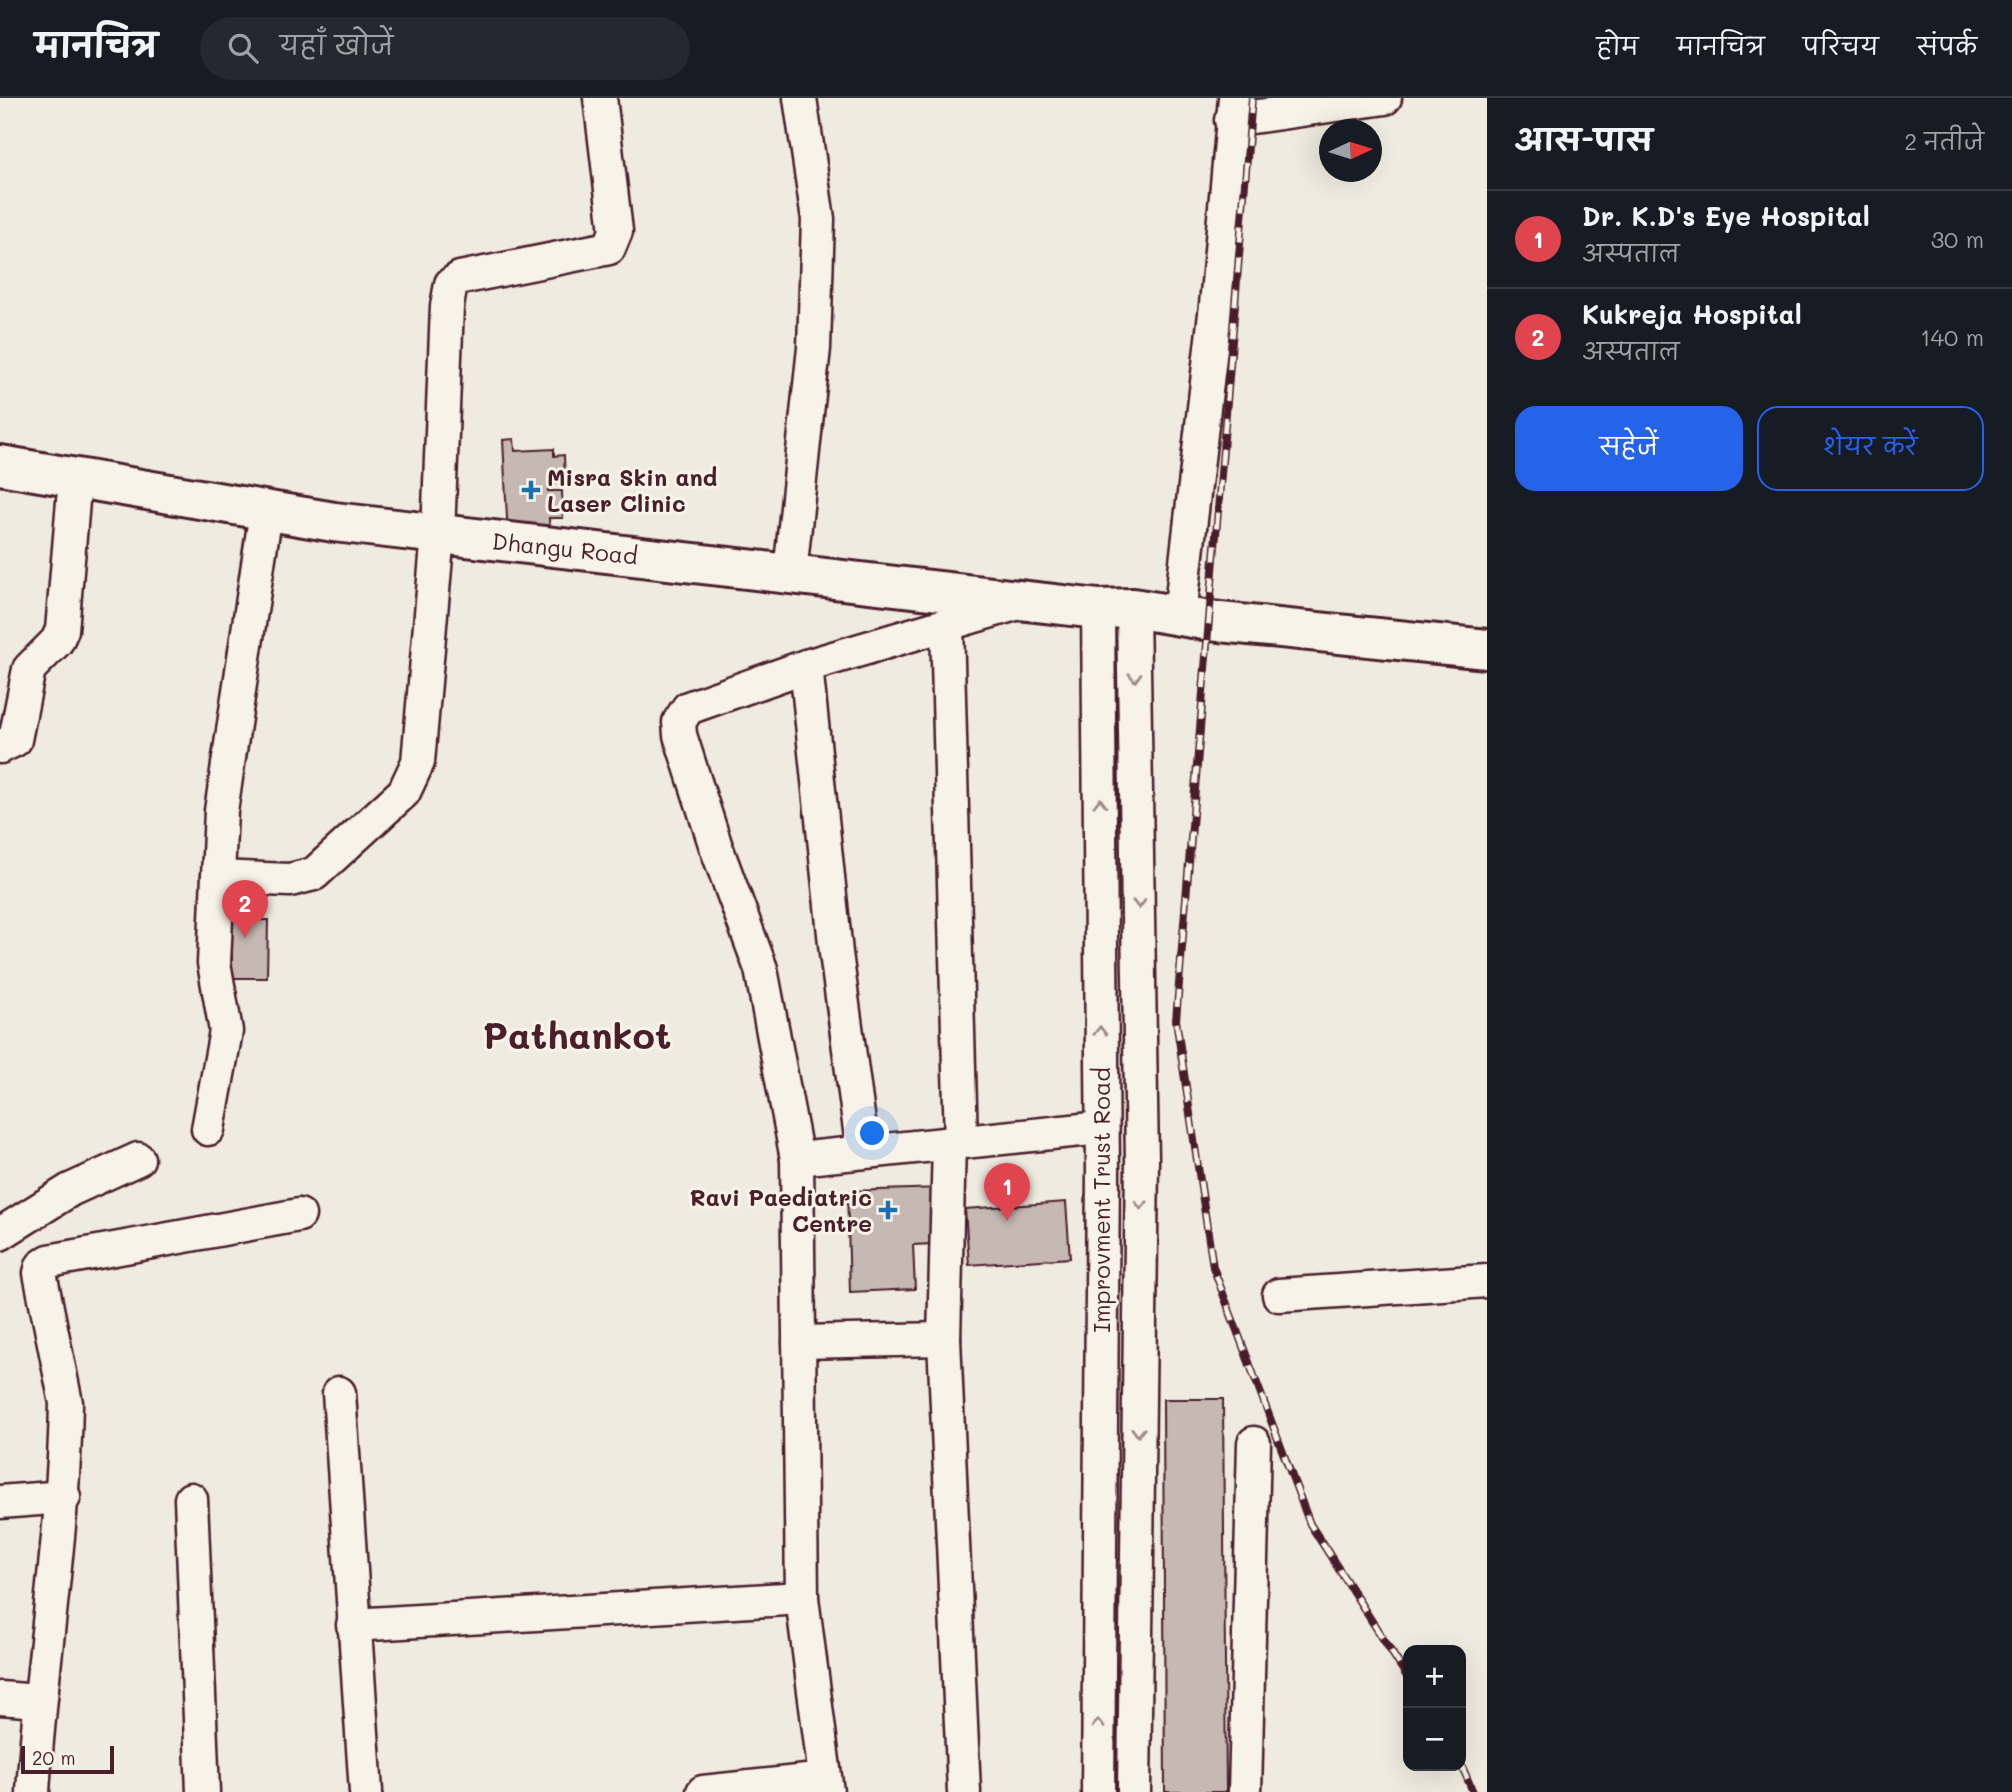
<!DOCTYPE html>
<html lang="hi">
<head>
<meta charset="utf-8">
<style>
  :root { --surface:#171b24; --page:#242831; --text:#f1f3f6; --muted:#9ea1a6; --line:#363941; --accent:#2563eb }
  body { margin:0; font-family:Mali,"Playpen Sans Deva",sans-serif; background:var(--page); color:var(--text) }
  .controls { position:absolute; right:21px; bottom:21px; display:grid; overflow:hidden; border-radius:14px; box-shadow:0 7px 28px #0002 }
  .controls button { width:63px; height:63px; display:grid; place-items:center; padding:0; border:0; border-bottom:2px solid var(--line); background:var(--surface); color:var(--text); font:35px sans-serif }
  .compass { position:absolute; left:1319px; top:21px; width:63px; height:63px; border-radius:50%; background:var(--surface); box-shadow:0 7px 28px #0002; rotate:86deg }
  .scale { position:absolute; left:21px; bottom:18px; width:93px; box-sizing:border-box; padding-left:7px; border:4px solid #4a1f2b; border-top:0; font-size:19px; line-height:24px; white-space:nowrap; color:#4a1f2b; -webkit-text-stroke:5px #f7f3e8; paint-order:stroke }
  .you { position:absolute; left:873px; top:1036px; width:24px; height:24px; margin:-18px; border:5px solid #fff; border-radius:50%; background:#1a73e8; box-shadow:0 0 0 10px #1a73e833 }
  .badge { display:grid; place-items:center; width:46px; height:46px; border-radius:50%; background:var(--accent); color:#fff; font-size:23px; font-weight:700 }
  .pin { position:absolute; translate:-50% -58px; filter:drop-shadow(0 2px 4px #0008) }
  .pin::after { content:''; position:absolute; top:37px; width:24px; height:21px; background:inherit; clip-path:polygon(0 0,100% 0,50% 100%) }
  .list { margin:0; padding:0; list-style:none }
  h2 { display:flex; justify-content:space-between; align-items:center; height:91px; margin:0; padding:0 28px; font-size:30px }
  h2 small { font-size:23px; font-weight:400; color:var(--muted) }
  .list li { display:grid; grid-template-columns:46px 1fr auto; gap:21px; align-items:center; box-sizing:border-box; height:98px; padding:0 28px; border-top:2px solid var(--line) }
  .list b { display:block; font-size:26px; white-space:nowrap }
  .list p { margin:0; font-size:23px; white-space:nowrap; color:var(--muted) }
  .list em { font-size:23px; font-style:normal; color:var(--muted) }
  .actions { display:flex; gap:14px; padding:21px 28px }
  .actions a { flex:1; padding:16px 0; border:2px solid var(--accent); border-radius:21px; text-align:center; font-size:24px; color:var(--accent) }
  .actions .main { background:var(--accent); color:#fff }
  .icon { flex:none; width:38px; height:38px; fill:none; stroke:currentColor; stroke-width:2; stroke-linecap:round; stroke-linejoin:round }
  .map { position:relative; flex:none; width:1487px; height:1694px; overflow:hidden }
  header { display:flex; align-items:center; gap:42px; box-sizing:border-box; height:98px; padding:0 35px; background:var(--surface); border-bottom:2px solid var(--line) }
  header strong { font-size:33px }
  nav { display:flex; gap:38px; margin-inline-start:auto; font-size:24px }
  .search { width:490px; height:63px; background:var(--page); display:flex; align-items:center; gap:18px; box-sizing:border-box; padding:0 24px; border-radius:38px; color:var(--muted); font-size:26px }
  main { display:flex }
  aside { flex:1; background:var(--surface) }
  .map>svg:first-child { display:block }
  .building { fill:#c6b8b3; stroke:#4a1f2b; stroke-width:2 }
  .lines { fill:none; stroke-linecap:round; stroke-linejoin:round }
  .street-casing { stroke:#4a1f2b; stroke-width:37 }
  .secondary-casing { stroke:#4a1f2b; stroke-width:44 }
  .street { stroke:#f7f3e8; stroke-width:32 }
  .secondary { stroke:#f7f3e8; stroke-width:38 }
  .rail-casing { stroke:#4a1f2b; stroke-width:8 }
  .rail { stroke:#f7f3e8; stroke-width:5; stroke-dasharray:16; stroke-linecap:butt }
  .oneway { stroke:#a0898a }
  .poi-dot { fill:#1f6fb2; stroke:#f7f3e8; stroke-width:2.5 }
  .labels { text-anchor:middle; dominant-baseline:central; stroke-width:6; stroke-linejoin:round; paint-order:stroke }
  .poi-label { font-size:23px; font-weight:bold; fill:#4a1f2b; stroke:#f7f3e8; text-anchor:start }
  .street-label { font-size:23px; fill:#4a1f2b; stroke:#f7f3e8 }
  .town-label { font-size:37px; font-weight:bold; fill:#4a1f2b; stroke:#f7f3e8 }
</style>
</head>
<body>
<header>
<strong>मानचित्र</strong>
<div class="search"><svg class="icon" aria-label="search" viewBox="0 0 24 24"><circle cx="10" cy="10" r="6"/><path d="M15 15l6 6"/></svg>यहाँ खोजें</div>
<nav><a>होम</a><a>मानचित्र</a><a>परिचय</a><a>संपर्क</a></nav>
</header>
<main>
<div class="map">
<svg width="1487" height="1694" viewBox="0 0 1487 1694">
  <rect width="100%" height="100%" fill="#f0ebe0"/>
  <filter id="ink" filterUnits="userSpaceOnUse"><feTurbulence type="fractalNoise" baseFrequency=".0143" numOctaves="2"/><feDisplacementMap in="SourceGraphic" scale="14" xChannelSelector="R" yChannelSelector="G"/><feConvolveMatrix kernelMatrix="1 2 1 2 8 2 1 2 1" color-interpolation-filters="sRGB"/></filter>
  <g filter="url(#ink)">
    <g class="building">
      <polygon points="514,341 515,353 554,351 554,358 564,357 565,385 548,386 548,393 562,393 563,420 549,420 550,439 508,440 503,342"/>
      <polygon points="232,822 268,822 267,880 232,880"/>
      <polygon points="943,1090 933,1146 913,1147 915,1191 850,1194 847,1093"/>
      <polygon points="1066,1104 1070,1160 969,1167 965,1111"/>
      <polygon points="1163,1301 1223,1301 1226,1694 1165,1694"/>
    </g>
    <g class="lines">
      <defs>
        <g id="street">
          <polyline points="1231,22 1385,0"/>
          <polyline points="790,475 814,250 818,121 800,0"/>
          <polyline points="1133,510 1142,1063 1134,1694"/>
          <polyline points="1180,516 1216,207 1235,0"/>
          <polyline points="947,526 961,1044"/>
          <polyline points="806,568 836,855 863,1054"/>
          <polyline points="0,649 15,642 29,571 57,543 62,532 75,380"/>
          <polyline points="218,779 290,782 314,776 404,694 418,664 438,436 447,208 451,186 460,180 609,150 616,133 600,0"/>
          <polyline points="208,1031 226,933 214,865 221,713 266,413"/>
          <polyline points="949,1045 944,1241 964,1694"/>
          <polyline points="797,1061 1101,1030"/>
          <polyline points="0,1136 70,1092 138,1061"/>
          <polyline points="1279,1197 1487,1183"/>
          <polyline points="799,1244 944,1241"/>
          <polyline points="339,1295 366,1694"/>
          <polyline points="191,1401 203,1694"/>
          <polyline points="0,1404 64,1399"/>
          <polyline points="353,1527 802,1500"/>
          <polyline points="0,1600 39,1603"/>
          <path d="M33,1694C41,1564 64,1436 66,1305L40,1175L42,1168L49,1163L299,1117"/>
          <polyline points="703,1694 825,1681"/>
          <polyline points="827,1694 802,1500 797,1061 761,871 715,746 680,637 679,624 688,610 806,568 1019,505"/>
          <polyline points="1098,1694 1103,1073 1098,511"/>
          <polyline points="1245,1694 1254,1345"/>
        </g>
        <polyline id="secondary" points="0,367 334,424 1098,511 1133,510 1210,523 1487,551"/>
      </defs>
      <use href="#street" class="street-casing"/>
      <use href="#secondary" class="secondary-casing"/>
      <use href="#street" class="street"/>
      <use href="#secondary" class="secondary"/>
      <defs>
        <g id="rail">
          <polyline points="1252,0 1176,922 1213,1169 1310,1426 1408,1580"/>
          <polyline points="1461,1666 1473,1694"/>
        </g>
      </defs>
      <use href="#rail" class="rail-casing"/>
      <use href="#rail" class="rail"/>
    </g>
    <defs><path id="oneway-chevron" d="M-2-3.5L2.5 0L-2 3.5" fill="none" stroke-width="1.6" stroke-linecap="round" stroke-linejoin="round" transform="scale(1.75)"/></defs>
    <g class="oneway">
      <use href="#oneway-chevron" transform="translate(1135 579) rotate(89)"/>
      <use href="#oneway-chevron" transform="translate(1100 705) rotate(-90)"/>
      <use href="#oneway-chevron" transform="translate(1139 806) rotate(89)"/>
      <use href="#oneway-chevron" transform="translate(1100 933) rotate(-90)"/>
      <use href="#oneway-chevron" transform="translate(1141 1107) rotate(91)"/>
      <use href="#oneway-chevron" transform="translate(1138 1334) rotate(91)"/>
      <use href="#oneway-chevron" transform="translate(1098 1626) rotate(-90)"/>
    </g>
  </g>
  <g class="poi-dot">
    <path d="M527.5 381.5h7v7h7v7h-7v7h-7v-7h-7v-7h7z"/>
    <path d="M884.5 1101.5h7v7h7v7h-7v7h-7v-7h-7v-7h7z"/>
  </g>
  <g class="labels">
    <g class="poi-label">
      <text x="547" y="379">Misra Skin and<tspan x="547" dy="26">Laser Clinic</tspan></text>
      <text x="872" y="1099" text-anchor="end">Ravi Paediatric<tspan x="872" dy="26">Centre</tspan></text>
    </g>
    <g class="street-label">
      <text transform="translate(565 450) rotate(6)">Dhangu Road</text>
      <text transform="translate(1101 1102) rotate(-90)">Improvment Trust Road</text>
    </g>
    <g class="town-label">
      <text x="577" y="936">Pathankot</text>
    </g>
  </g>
</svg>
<div class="controls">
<button>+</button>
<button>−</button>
</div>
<svg class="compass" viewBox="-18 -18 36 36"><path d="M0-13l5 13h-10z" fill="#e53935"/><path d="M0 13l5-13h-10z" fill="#9ea1a6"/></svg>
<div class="scale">20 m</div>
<div class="you"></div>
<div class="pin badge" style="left:1007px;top:1123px;background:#e0444e">1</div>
<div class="pin badge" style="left:245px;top:840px;background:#e0444e">2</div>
</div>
<aside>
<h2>आस-पास<small>2 नतीजे</small></h2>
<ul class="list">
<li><span class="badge" style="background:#e0444e">1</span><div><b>Dr. K.D's Eye Hospital</b><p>अस्पताल</p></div><em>30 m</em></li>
<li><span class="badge" style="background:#e0444e">2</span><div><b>Kukreja Hospital</b><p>अस्पताल</p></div><em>140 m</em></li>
</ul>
<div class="actions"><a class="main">सहेजें</a><a>शेयर करें</a></div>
</aside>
</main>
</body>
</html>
